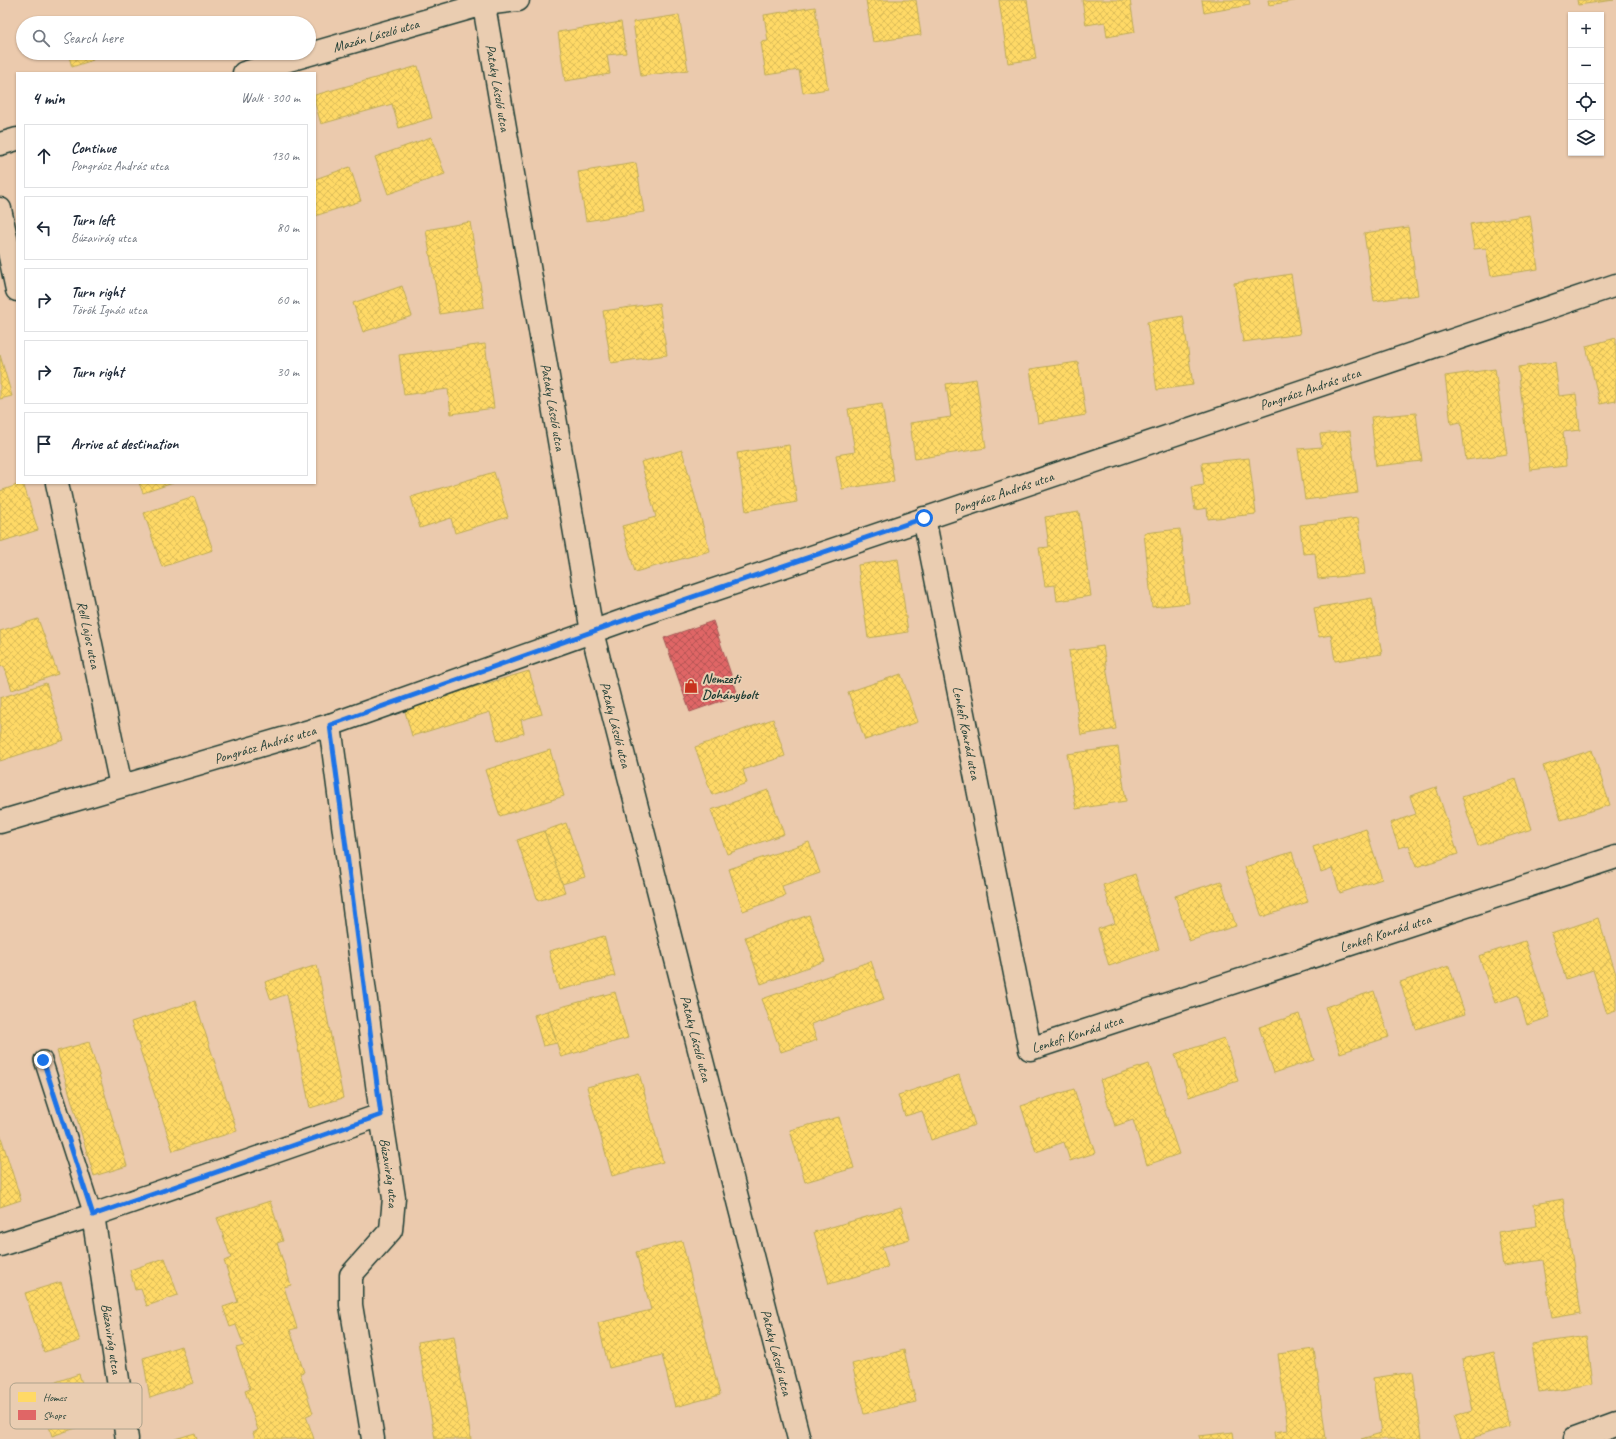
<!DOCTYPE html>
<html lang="en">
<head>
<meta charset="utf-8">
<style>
  :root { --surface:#fff; --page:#f6f6f7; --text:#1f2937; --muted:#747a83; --line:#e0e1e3 }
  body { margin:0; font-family:Caveat,sans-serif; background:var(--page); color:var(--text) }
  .controls { position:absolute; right:12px; top:12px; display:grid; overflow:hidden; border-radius:0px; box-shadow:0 1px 3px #0004 }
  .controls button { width:36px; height:36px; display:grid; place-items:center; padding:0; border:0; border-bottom:1px solid var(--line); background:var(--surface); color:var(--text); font:20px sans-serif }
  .stop { position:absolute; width:12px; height:12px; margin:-9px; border:3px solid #1a73e8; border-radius:50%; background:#fff }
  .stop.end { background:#1a73e8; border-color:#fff; box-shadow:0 1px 4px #0008 }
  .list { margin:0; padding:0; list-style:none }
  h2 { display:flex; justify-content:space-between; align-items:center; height:52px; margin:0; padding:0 16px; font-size:17px }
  h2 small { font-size:13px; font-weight:400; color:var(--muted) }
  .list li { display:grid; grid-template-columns:26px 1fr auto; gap:12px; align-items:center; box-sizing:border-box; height:64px; margin:0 8px 8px; padding:0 8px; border:1px solid var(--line); border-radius:0px }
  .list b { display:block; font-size:15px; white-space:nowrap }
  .list p { margin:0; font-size:13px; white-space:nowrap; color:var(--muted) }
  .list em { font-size:13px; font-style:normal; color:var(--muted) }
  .icon { flex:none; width:22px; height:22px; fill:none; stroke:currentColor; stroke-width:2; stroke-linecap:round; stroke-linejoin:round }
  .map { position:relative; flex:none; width:1616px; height:1439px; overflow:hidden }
  .search { position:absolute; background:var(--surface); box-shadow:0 1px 3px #0004; left:16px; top:16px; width:300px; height:44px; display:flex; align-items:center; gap:10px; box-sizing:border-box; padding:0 14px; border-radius:22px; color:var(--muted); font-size:15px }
  .panel { position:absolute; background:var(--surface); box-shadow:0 1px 3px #0004; left:16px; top:72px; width:300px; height:412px; border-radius:0px }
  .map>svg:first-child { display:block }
  .homes { fill:url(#homes-cross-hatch); stroke:#bcaa57 }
  .shops { fill:url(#shops-cross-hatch); stroke:#a65a57 }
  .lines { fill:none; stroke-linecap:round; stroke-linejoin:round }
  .lane-casing { stroke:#1f3d34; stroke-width:20 }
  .street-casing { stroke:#1f3d34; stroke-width:25 }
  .secondary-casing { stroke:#1f3d34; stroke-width:25 }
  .lane { stroke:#eacdb1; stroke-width:17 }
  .street { stroke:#eacdb1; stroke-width:22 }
  .secondary { stroke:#eacdb1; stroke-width:22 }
  .route { stroke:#1a73e8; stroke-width:5 }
  .labels { text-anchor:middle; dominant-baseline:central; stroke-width:4; stroke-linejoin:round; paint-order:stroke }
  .street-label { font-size:14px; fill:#1f3d34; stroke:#eacdb1 }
  .poi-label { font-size:14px; font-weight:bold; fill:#1f3d34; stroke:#eacdb1; text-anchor:start }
  .key { fill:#eacdb1; stroke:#ada28c; stroke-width:1 }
  .key-label { font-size:11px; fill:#1f3d34 }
</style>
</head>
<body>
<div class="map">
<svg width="1616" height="1439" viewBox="0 0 1616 1439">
  <defs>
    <pattern id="homes-cross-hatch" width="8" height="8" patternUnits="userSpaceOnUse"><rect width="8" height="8" fill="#ffd966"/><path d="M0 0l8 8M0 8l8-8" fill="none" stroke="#dabb59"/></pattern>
    <pattern id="shops-cross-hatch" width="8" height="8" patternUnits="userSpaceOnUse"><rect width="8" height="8" fill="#e06666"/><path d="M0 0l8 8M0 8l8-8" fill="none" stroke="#b55555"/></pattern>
  </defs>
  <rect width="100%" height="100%" fill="#ebcaad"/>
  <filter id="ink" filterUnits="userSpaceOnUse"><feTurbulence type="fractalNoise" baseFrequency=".025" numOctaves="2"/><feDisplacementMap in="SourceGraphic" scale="8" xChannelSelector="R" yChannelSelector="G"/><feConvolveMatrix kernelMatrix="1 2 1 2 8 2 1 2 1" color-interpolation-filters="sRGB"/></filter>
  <g filter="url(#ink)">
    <g class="homes">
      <polygon points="866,0 916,0 921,35 873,42"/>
      <polygon points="999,0 1027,0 1036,59 1008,63"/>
      <polygon points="1082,0 1130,0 1135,32 1107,37 1105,22 1086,25"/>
      <polygon points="1202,0 1249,0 1250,5 1204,13"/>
      <polygon points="1268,0 1299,0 1269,5"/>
      <polygon points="1577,0 1614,0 1578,5"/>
      <polygon points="815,7 828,89 803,93 799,70 766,75 761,42 768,41 764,15"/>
      <polygon points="679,15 688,70 641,76 633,22"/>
      <polygon points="621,22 626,53 607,55 610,74 565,81 558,32"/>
      <polygon points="68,53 91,53 93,60 72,67"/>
      <polygon points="418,66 432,118 399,128 392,104 321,124 315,103 315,95"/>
      <polygon points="431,137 445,174 388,194 375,157"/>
      <polygon points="636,163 644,212 586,221 578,172"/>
      <polygon points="350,167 361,201 315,216 315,179"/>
      <polygon points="1530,215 1538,269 1491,276 1486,248 1474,249 1470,224"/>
      <polygon points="470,222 484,307 440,314 426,230"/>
      <polygon points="1408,227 1418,295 1374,301 1364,233"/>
      <polygon points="1291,274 1300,334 1243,342 1234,283"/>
      <polygon points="402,286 412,316 363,332 353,303"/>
      <polygon points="659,303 667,355 611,363 603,311"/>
      <polygon points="1183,316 1193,385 1157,390 1147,322"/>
      <polygon points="1616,338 1616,401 1600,404 1586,346"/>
      <polygon points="485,344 494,408 451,414 448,389 404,395 399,355"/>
      <polygon points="0,355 12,396 0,399"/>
      <polygon points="1078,362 1086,415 1038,423 1030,369"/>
      <polygon points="1555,362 1559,396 1576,394 1580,430 1563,432 1566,466 1530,470 1518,367"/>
      <polygon points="1495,369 1507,454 1466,460 1461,422 1451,424 1445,376"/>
      <polygon points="976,379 986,448 915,459 910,423 951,417 946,384"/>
      <polygon points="882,404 894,481 842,489 836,455 855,452 848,409"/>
      <polygon points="1416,413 1422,461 1376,466 1371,417"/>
      <polygon points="1350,431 1358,493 1305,500 1298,449 1322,447 1320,434"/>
      <polygon points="789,445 797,502 746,511 737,453"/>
      <polygon points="682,450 710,551 635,572 622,526 656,517 641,462"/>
      <polygon points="1249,458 1256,514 1208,519 1207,508 1195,510 1192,487 1204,485 1202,463"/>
      <polygon points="494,472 508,517 455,533 451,518 420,528 411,497"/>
      <polygon points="23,483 38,530 0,542 0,491"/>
      <polygon points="139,483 173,483 143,493"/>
      <polygon points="194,496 213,550 162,567 144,513"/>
      <polygon points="1079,512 1091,596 1057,601 1055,585 1045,586 1039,548 1049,547 1045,517"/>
      <polygon points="1358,518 1365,574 1318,579 1315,553 1303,554 1300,525"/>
      <polygon points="1180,529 1189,603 1152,607 1144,533"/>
      <polygon points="898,559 908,632 868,638 858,565"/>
      <polygon points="1372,598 1382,654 1335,661 1331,635 1319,637 1314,608"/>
      <polygon points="38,619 58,674 12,690 4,666 0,667 0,631"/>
      <polygon points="1103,646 1116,729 1081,735 1069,651"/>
      <polygon points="529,671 542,714 521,720 524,733 498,741 490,712 412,736 404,708"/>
      <polygon points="901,674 918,722 865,740 848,692"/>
      <polygon points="46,683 64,740 0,761 0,698"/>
      <polygon points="773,719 785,756 743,770 747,783 712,795 695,747"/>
      <polygon points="1118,747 1126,801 1076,809 1067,754"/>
      <polygon points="550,750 564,796 500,816 485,770"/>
      <polygon points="1592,750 1610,805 1561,820 1543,766"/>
      <polygon points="1516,779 1532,829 1478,846 1462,797"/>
      <polygon points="1436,787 1458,854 1416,867 1409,845 1399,848 1390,823 1416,814 1410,796"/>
      <polygon points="768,790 784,834 727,854 711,810"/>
      <polygon points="566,823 585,877 562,884 544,831"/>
      <polygon points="1366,829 1382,879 1340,893 1332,868 1321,872 1313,847"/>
      <polygon points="544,831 565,892 538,901 517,840"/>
      <polygon points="809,842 820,873 782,886 785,896 743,911 729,869"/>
      <polygon points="1292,852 1308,902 1262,917 1245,867"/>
      <polygon points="1135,874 1159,949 1109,966 1098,929 1115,923 1103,885"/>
      <polygon points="1221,881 1236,926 1189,941 1175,896"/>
      <polygon points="809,915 825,961 761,984 745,937"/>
      <polygon points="1598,918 1616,974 1616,1011 1607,1014 1593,970 1566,979 1551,934"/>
      <polygon points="604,936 615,976 559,990 549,951"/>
      <polygon points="1525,941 1550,1017 1527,1025 1518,995 1495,1003 1479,956"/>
      <polygon points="871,961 884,999 811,1024 817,1040 781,1052 762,999"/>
      <polygon points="317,965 343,1098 310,1108 287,994 271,1000 265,982"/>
      <polygon points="1449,966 1465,1014 1416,1029 1400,982"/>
      <polygon points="1374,991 1389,1037 1340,1053 1325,1007"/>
      <polygon points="615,992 628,1038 561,1057 547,1011"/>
      <polygon points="195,1001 237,1131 173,1151 131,1022"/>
      <polygon points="547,1011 557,1043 543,1046 534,1015"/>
      <polygon points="1299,1014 1314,1060 1274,1073 1259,1027"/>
      <polygon points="1224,1038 1238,1081 1189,1097 1175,1054"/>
      <polygon points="89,1042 127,1166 94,1176 57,1051"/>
      <polygon points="1149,1064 1179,1154 1147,1165 1133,1120 1115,1126 1100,1080"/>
      <polygon points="639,1073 663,1162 612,1176 587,1087"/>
      <polygon points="959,1075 975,1125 931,1140 922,1111 905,1116 898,1095"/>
      <polygon points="1074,1089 1095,1153 1070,1161 1064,1142 1036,1152 1021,1106"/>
      <polygon points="839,1117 854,1168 805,1182 790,1130"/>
      <polygon points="0,1134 21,1200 0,1207"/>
      <polygon points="1563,1199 1581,1313 1552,1318 1543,1260 1503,1266 1498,1232 1537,1226 1534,1204"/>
      <polygon points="270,1201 283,1241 277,1243 291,1285 284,1287 297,1328 290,1330 304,1372 300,1373 313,1413 306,1416 314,1439 255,1439 253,1433 258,1430 245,1391 250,1389 236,1348 244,1346 236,1325 230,1327 223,1307 238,1302 224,1261 231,1258 217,1218"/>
      <polygon points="901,1207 910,1239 882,1247 888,1267 829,1284 814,1232"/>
      <polygon points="682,1241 720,1395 675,1407 662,1355 609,1368 598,1323 651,1310 636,1252"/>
      <polygon points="165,1258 178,1295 147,1306 141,1289 135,1290 130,1270"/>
      <polygon points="61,1282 80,1341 44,1352 25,1293"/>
      <polygon points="454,1336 471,1439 435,1439 418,1342"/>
      <polygon points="1587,1336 1593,1384 1539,1392 1532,1344"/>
      <polygon points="181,1346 193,1383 150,1398 143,1358"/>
      <polygon points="1314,1349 1326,1439 1275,1439 1274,1432 1288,1430 1278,1354"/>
      <polygon points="904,1350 916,1402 864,1414 852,1364"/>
      <polygon points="1494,1352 1509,1426 1469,1439 1461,1439 1453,1416 1472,1410 1462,1359"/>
      <polygon points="1413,1372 1422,1439 1361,1439 1381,1433 1373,1378"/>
      <polygon points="79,1374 86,1396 53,1407 47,1385"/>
      <polygon points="83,1398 91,1423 52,1436 44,1410"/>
      <polygon points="1233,1432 1234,1439 1200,1439 1199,1436"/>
      <polygon points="195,1433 197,1439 175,1439"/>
    </g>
    <polygon class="shops" points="713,621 738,695 690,712 664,638"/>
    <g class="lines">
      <defs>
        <polyline id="lane" points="43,1060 93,1215"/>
        <g id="street">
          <path id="s1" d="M244,73L484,4L518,0"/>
          <polyline points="0,144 17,139"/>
          <polyline points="0,209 17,290"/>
          <path id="s2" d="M57,483L121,786"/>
          <path id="s3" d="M924,518L1030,1049L1616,857"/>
          <path id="s4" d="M330,725L381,1115L394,1198L391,1230L351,1275V1305L373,1439"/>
          <path id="s5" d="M0,822L330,725L625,620L1616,285"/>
          <path id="s6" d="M93,1215L127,1439"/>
          <polyline points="0,1245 93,1215 381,1115"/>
          <polyline points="1575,1439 1616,1424"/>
        </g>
        <g id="secondary">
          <path id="s7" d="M483,0L592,632L799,1439"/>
        </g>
      </defs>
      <use href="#lane" class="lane-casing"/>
      <use href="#street" class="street-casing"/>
      <use href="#secondary" class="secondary-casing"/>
      <use href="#lane" class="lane"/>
      <use href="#street" class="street"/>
      <use href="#secondary" class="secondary"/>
    </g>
  </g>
  <g class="lines" filter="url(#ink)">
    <polyline class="route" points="43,1060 93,1215 381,1115 330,725 625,620 924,518"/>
  </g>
  <defs>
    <symbol id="shop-bare" viewBox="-9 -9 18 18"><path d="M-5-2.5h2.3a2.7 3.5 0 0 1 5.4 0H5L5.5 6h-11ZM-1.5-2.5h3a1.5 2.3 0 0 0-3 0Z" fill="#c8321e" stroke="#eacdb1" stroke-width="2.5" paint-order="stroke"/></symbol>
  </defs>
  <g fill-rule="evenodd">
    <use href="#shop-bare" x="681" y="676" width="20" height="20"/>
  </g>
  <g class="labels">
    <g class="street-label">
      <text stroke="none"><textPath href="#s1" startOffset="137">Mazán László utca</textPath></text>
      <text stroke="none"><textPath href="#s7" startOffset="89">Pataky László utca</textPath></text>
      <text stroke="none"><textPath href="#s5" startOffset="1380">Pongrácz András utca</textPath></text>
      <text stroke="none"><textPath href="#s7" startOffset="413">Pataky László utca</textPath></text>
      <text stroke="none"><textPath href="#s5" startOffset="1056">Pongrácz András utca</textPath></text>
      <text stroke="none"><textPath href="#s2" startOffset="155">Rell Lajos utca</textPath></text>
      <text stroke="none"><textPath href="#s7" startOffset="737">Pataky László utca</textPath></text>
      <text stroke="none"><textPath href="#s3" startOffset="219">Lenkefi Konrád utca</textPath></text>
      <text stroke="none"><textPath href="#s5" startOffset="276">Pongrácz András utca</textPath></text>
      <text stroke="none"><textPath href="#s3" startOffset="915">Lenkefi Konrád utca</textPath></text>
      <text stroke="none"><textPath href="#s3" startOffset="591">Lenkefi Konrád utca</textPath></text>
      <text stroke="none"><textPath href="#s7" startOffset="1061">Pataky László utca</textPath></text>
      <text stroke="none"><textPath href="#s4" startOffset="452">Búzavirág utca</textPath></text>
      <text stroke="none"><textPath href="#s6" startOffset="125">Búzavirág utca</textPath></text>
      <text stroke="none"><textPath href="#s7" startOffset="1385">Pataky László utca</textPath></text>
    </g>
    <g class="poi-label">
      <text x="702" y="678">Nemzeti<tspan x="702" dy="16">Dohánybolt</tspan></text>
    </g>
  </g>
  <rect x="10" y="1383" width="132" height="46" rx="6" class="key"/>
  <rect x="18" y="1392" width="18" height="10" fill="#ffd966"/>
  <rect x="18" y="1410" width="18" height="10" fill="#e06666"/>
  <g class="key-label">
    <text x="43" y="1401">Homes</text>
    <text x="43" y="1419">Shops</text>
  </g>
</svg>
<div class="controls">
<button>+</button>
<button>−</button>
<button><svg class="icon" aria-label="locate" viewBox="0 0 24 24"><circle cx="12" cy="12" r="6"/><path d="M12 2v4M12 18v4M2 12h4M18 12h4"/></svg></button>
<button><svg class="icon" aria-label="layers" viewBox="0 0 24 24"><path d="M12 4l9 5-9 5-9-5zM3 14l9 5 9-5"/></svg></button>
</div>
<div class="stop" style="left:924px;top:518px"></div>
<div class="stop end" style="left:43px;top:1060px"></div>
<div class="search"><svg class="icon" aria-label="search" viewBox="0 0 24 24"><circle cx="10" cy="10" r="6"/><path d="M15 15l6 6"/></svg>Search here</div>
<section class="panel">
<h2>4 min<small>Walk · 300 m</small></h2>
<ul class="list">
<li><svg class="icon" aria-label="ahead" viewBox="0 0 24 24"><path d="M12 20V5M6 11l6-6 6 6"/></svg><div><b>Continue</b><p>Pongrácz András utca</p></div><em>130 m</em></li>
<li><svg class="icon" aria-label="left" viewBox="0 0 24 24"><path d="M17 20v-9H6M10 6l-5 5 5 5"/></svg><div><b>Turn left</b><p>Búzavirág utca</p></div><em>80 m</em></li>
<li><svg class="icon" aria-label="right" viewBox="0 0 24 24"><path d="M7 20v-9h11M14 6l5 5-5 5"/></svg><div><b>Turn right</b><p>Török Ignác utca</p></div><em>60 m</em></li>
<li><svg class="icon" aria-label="right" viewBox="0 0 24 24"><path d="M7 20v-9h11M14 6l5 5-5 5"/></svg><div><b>Turn right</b></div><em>30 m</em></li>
<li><svg class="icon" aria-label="arrive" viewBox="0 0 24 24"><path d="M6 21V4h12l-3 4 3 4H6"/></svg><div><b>Arrive at destination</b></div></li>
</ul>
</section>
</div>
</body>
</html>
